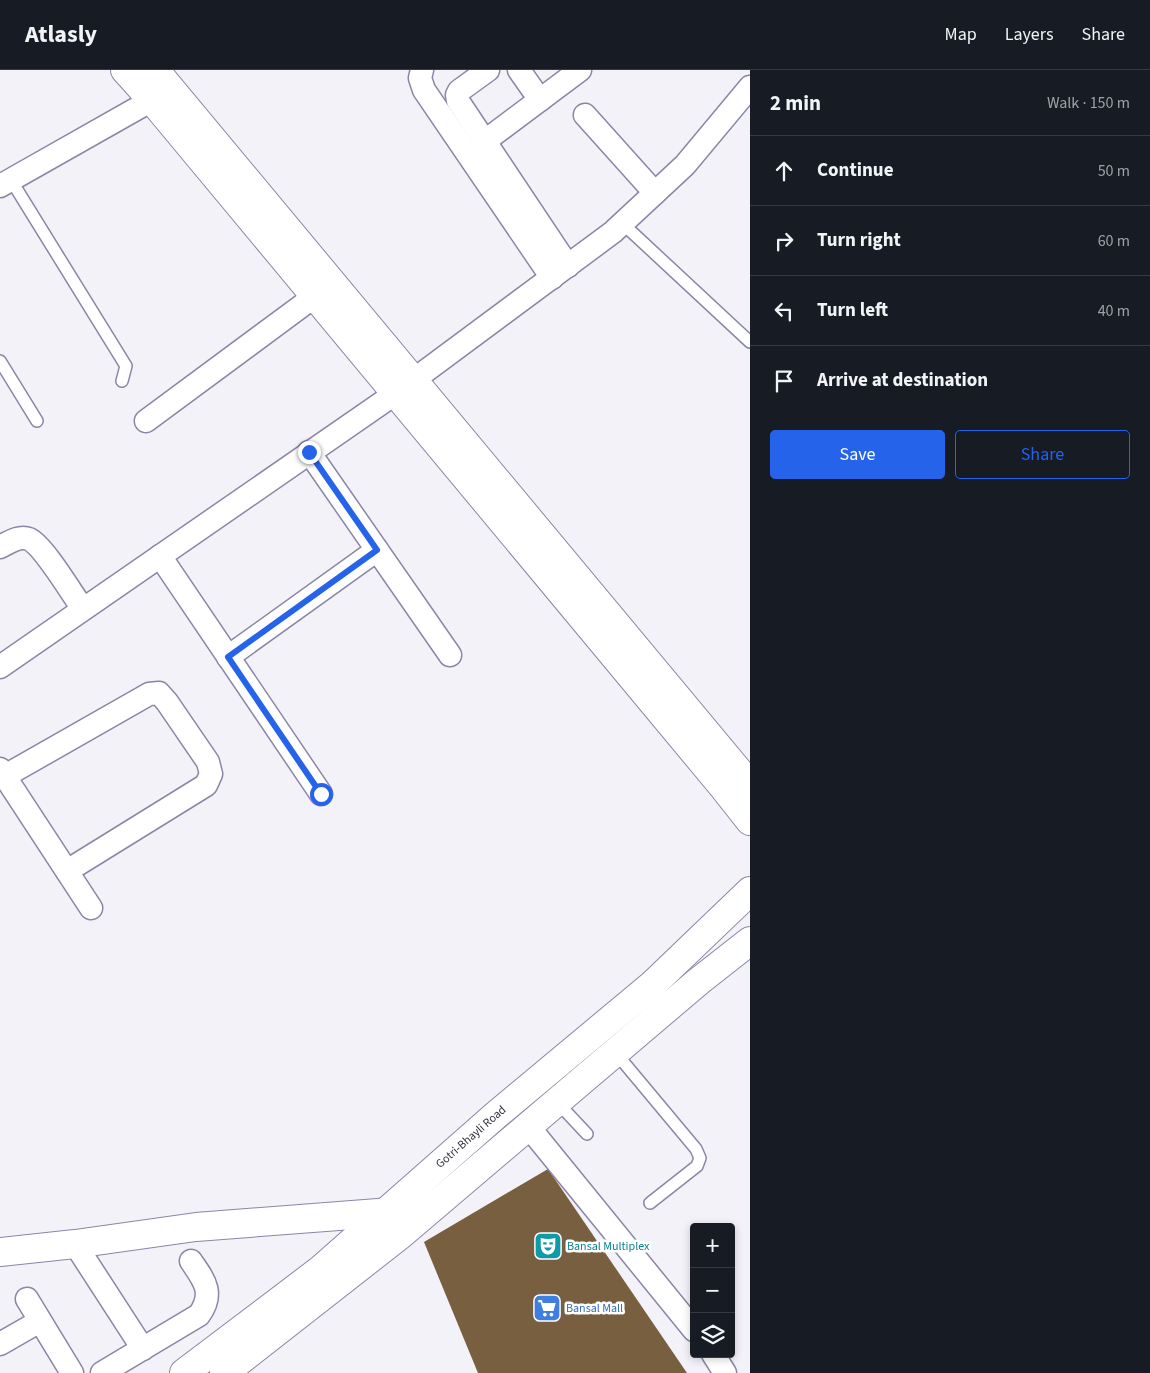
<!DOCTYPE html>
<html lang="en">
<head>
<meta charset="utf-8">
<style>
  :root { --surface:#171b24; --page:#242831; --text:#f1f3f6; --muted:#9ea1a6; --line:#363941; --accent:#2563eb }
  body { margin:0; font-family:"Source Sans 3",sans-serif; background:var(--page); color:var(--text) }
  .controls { position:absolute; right:15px; bottom:15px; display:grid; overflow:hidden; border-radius:5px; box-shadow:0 2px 8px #0003 }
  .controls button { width:45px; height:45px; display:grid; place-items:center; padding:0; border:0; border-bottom:1px solid var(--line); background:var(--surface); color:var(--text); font:25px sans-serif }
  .stop { position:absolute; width:15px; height:15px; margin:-11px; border:4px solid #2563eb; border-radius:50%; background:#fff }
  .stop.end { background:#2563eb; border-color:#fff; box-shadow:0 1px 5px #0008 }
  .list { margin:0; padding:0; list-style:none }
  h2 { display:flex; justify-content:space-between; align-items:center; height:65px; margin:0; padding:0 20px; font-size:21px }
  h2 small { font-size:16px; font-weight:400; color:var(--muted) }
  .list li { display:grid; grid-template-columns:32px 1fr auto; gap:15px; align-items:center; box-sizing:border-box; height:70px; padding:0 20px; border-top:1px solid var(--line) }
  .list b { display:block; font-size:19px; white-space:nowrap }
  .list em { font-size:16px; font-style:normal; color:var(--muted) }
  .actions { display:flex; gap:10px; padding:15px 20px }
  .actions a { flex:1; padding:11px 0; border:1px solid var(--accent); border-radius:5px; text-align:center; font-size:18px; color:var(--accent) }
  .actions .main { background:var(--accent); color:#fff }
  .icon { flex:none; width:28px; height:28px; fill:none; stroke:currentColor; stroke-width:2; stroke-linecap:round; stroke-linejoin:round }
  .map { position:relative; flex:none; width:750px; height:1303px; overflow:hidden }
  header { display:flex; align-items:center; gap:30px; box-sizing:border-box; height:70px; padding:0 25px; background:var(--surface); border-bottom:1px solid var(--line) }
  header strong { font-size:24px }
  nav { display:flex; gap:28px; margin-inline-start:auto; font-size:18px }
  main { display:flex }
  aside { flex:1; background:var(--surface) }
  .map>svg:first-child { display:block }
  .building { fill:#785f3f }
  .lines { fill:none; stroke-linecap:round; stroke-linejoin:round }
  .service-casing { stroke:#8a86a6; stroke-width:14 }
  .minor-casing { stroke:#8a86a6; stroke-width:25 }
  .tertiary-casing { stroke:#8a86a6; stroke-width:30 }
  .secondary-casing { stroke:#8a86a6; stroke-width:30 }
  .service { stroke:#fff; stroke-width:11 }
  .minor { stroke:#fff; stroke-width:22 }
  .tertiary { stroke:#fff; stroke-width:28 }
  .secondary { stroke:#fff; stroke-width:28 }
  .route { stroke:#2563eb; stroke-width:6 }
  .labels { text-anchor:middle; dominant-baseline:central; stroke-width:5; stroke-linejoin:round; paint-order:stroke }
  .street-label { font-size:12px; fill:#312f3c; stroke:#fff }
  .culture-label { font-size:12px; fill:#0d838f; stroke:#fff; text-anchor:start }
  .shop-label { font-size:12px; fill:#366cbe; stroke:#fff; text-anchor:start }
</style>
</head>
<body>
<header>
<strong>Atlasly</strong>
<nav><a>Map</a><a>Layers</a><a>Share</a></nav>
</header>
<main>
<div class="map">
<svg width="750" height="1303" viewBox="0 0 750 1303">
  <rect width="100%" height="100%" fill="#f3f2f9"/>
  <polygon class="building" points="548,1099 687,1303 478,1303 424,1172"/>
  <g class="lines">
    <defs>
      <g id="service">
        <polyline points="11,110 126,296 122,311"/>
        <polyline points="622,153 750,272"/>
        <polyline points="0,291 37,351"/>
        <polyline points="615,982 696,1079 700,1088 697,1096 650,1133"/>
        <polyline points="557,1032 587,1064"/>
      </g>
      <g id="minor">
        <polyline points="422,0 420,8 424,20 552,208"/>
        <polyline points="488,0 459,21 457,25 458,31 568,196"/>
        <polyline points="519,0 540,30"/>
        <polyline points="585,45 655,123"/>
        <polyline points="485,71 580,0"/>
        <polyline points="0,116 152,30"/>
        <polyline points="146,351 315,226"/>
        <polyline points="309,382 450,585"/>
        <path d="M0,477C8,473 19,465 29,469C44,476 72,524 83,539"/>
        <polyline points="160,486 321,724"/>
        <polyline points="228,587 377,480"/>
        <polyline points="0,597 396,323 613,162 685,95 750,17"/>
        <polyline points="0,699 91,838"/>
        <polyline points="5,706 149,624 159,623 167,632 208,692 211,704 206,715 67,801"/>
        <polyline points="528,1056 694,1260"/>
        <polyline points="75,1174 143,1279"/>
        <polyline points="27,1229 72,1303"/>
        <polyline points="0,1274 40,1251"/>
        <polyline points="713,1284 725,1303"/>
        <path d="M102,1303L199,1245C215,1223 204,1210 191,1191"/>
      </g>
      <g id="tertiary">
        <polyline points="0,1182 75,1174 196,1157 391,1142"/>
        <polyline points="184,1303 320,1200 496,1045 652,915 750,821"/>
        <polyline points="224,1303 399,1166 699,911 750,871"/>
      </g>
      <g id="secondary">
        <polyline points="125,0 152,30 724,718 750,751"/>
        <polyline points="155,0 750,715"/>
      </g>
    </defs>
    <use href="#service" class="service-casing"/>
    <use href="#minor" class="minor-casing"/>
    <use href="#tertiary" class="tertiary-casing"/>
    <use href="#secondary" class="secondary-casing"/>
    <use href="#service" class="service"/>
    <use href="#minor" class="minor"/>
    <use href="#tertiary" class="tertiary"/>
    <use href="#secondary" class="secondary"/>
  </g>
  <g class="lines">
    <polyline class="route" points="309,382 377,480 228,587 321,724"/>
  </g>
  <defs>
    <symbol id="theatre-square" viewBox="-11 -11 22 22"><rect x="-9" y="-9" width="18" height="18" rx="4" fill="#0f9aa8" stroke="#fff"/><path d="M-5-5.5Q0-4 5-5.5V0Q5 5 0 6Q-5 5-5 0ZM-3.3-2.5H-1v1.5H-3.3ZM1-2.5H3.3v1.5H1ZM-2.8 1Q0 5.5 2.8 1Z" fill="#fff"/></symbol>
    <symbol id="supermarket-square" viewBox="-11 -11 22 22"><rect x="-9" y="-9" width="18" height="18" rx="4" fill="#3f7fe0" stroke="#fff"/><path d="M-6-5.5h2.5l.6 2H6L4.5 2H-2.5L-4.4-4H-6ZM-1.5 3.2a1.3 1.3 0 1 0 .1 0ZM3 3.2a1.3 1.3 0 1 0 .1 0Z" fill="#fff"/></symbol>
  </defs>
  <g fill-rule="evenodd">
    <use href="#theatre-square" x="532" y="1160" width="32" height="32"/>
    <use href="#supermarket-square" x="531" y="1222" width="32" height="32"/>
  </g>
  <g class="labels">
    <g class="street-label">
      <text transform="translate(471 1067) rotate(-41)">Gotri-Bhayli Road</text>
    </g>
    <g class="culture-label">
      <text x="567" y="1176">Bansal Multiplex</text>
    </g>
    <g class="shop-label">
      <text x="566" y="1238">Bansal Mall</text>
    </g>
  </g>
</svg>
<div class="controls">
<button>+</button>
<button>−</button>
<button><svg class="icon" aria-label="layers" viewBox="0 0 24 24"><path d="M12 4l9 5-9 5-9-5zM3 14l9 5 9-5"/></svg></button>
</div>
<div class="stop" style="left:321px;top:724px"></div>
<div class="stop end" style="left:309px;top:382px"></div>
</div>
<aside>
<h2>2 min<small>Walk · 150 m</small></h2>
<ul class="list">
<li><svg class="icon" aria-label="ahead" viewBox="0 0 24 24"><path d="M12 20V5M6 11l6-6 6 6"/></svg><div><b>Continue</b></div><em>50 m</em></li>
<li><svg class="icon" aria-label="right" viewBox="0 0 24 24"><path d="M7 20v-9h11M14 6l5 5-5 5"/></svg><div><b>Turn right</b></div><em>60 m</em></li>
<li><svg class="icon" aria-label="left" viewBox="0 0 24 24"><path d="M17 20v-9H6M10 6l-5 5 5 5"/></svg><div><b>Turn left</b></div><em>40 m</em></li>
<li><svg class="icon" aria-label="arrive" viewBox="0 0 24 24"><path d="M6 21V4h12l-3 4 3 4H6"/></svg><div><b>Arrive at destination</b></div></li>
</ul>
<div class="actions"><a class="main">Save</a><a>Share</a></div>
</aside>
</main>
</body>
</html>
